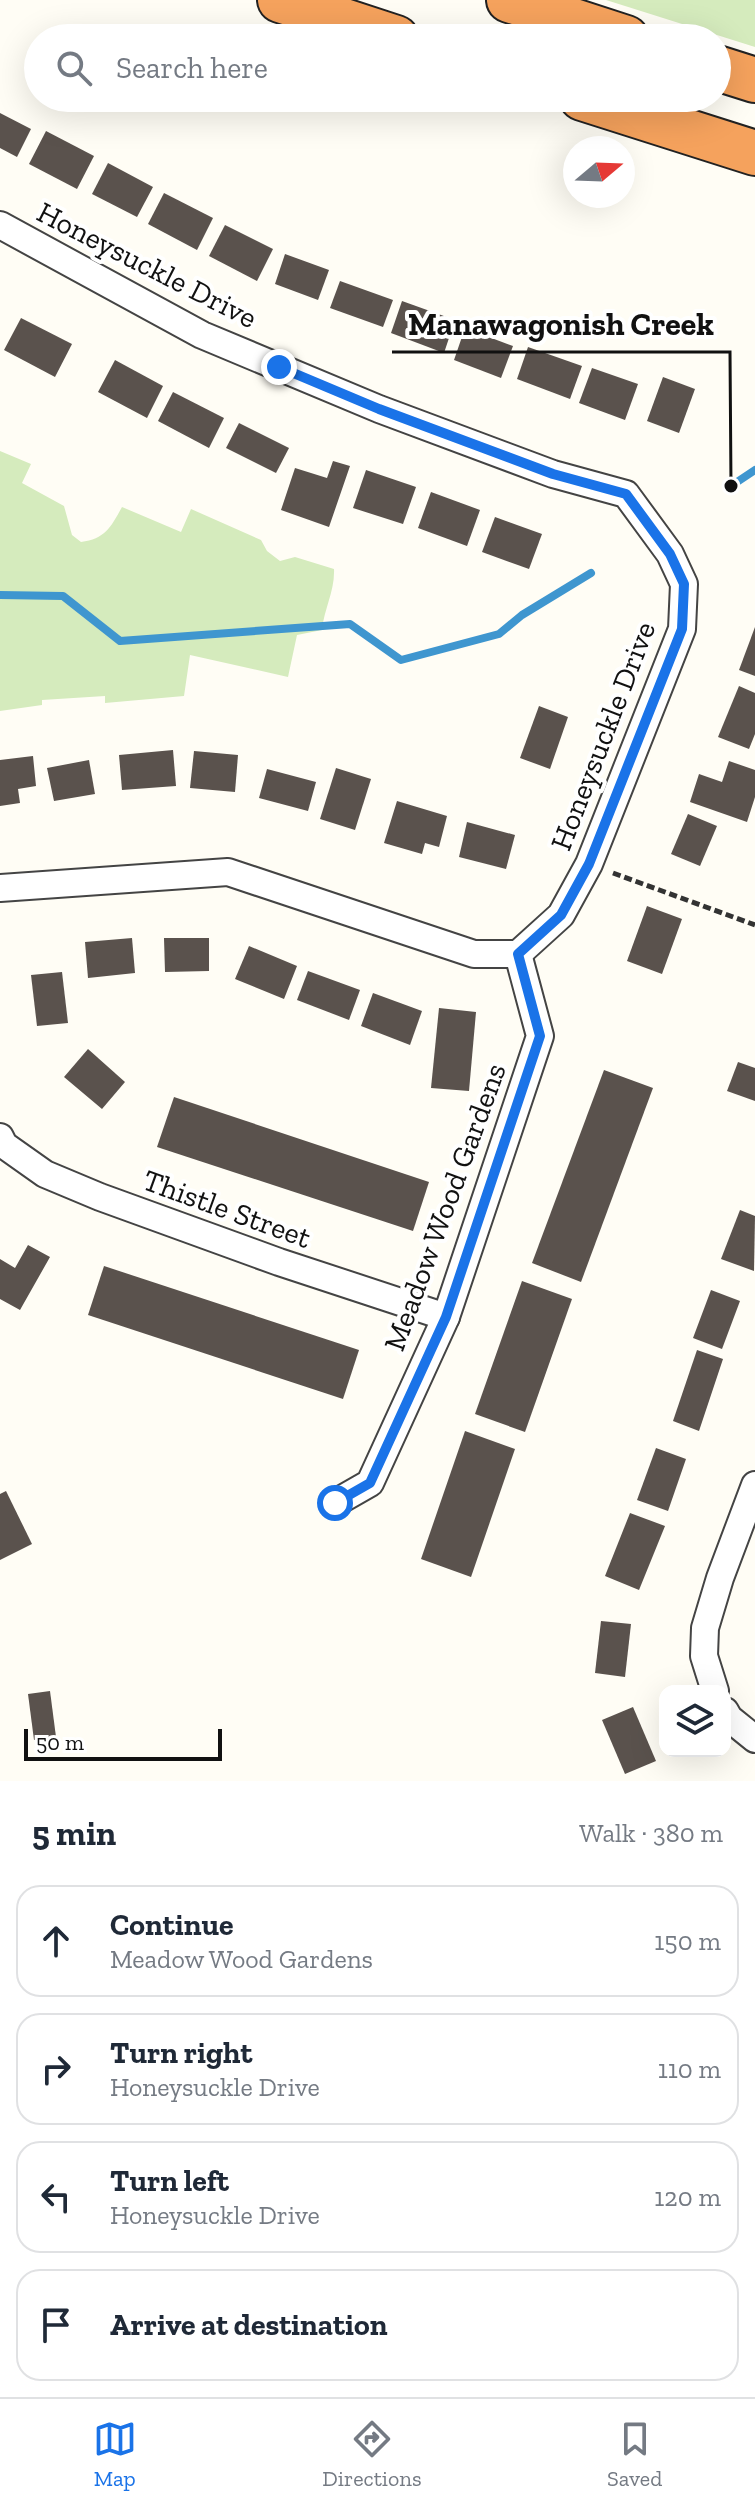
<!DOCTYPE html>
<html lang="en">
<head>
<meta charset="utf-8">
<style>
  :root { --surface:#fff; --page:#f6f6f7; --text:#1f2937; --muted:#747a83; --line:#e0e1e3; --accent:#1a73e8 }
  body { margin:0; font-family:"Zilla Slab",serif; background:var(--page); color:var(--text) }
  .controls { position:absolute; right:24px; bottom:24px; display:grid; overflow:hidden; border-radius:16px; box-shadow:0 8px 32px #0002 }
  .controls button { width:72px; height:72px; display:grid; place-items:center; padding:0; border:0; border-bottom:2px solid var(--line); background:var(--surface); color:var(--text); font:40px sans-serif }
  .compass { position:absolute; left:563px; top:136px; width:72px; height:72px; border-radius:50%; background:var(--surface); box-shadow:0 8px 32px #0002; rotate:71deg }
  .scale { position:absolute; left:24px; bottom:20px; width:198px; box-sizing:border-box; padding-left:8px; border:4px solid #111; border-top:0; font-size:22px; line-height:28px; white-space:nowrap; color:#111; -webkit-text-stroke:6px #fff; paint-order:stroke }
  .stop { position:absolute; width:24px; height:24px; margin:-18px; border:6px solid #1a73e8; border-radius:50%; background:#fff }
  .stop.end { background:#1a73e8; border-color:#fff; box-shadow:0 2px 8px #0008 }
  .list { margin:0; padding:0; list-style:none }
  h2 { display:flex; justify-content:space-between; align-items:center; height:104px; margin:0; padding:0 32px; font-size:34px }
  h2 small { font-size:26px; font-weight:400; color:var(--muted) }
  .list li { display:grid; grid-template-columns:52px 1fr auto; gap:24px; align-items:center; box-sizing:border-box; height:112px; margin:0 16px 16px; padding:0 16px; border:2px solid var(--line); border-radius:24px }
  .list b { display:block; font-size:30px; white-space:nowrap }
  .list p { margin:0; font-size:26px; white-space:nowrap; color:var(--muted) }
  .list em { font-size:26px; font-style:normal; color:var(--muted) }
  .icon { flex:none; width:44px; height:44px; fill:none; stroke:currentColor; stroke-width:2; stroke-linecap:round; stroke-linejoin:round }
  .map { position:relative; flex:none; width:755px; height:1781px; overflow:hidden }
  .search { position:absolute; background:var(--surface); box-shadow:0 8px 32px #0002; left:24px; right:24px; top:24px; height:88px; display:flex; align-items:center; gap:20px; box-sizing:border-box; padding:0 28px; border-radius:44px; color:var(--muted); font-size:30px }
  .sheet { height:616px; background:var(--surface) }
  nav { display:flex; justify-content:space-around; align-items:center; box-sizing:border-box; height:112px; border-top:2px solid var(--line); background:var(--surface); font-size:22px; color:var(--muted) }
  nav a { display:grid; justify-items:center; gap:4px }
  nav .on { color:var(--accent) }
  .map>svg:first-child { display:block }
  .green { fill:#d5ebbd }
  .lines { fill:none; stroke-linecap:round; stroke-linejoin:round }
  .stream { stroke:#3f96cf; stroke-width:8 }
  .building { fill:#5a524d }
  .street-casing { stroke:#444; stroke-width:30 }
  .highway-casing { stroke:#222; stroke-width:48 }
  .path { stroke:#333; stroke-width:5; stroke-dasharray:8 4; stroke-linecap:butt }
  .street { stroke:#fff; stroke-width:26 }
  .highway { stroke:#f5a25d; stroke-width:44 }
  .route { stroke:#1a73e8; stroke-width:10 }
  .labels { text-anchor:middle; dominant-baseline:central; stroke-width:8; stroke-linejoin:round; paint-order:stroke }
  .street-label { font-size:30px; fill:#111; stroke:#fff }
  .leader { fill:none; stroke:#111; stroke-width:3 }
  .callout-dot { fill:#111; stroke:#fff; stroke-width:3 }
  .callout-label { font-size:32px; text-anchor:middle; font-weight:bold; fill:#111; stroke:#fff; stroke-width:8; stroke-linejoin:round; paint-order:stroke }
</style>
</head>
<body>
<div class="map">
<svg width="755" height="1781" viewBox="0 0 755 1781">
  <rect width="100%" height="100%" fill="#fffdf5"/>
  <g class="green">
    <polygon points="606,0 755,0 755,47"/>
    <path d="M0,451L31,464L22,483L64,506L72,535L81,542C105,539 111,527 122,507L181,532L191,509L261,540L267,551L280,561L295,557L334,569C335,591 324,609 322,630L297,635L288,677L190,655L184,696L105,703V696L42,700V705L0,711Z"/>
  </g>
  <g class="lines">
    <g class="stream">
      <polyline points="731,486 755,470"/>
      <polyline points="0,595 63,596 120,641 350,624 401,660 499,634 522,615 591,573"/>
    </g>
  </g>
  <g class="building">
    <polygon points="0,113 31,129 17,157 0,148"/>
    <polygon points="46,131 94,156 77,189 29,164"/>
    <polygon points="108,163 153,187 137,217 92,194"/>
    <polygon points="164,193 213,218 197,250 148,224"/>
    <polygon points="225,225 273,249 257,281 209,256"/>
    <polygon points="285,254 329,270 318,300 275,284"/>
    <polygon points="340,281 393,300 383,327 330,308"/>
    <polygon points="402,301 455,320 444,353 391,333"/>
    <polygon points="21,318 72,344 55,377 4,350"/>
    <polygon points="465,328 513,346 501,378 454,360"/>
    <polygon points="528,347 582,366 570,399 517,379"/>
    <polygon points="115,360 163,386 147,418 98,392"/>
    <polygon points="592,368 638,384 625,420 579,403"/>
    <polygon points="663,377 695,389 679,433 647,421"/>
    <polygon points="173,392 224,418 209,448 158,421"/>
    <polygon points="239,423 289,448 276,473 226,448"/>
    <polygon points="333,461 350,466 329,527 281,510 295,468 327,478"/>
    <polygon points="366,470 416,487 403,524 353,508"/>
    <polygon points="431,492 480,510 467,546 418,528"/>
    <polygon points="495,517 542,534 529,569 482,552"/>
    <polygon points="755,627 755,676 739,670"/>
    <polygon points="739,686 755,693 755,734 749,749 718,737"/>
    <polygon points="539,706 568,717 550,769 520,758"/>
    <polygon points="173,750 176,786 122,790 119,755"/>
    <polygon points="194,751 238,755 235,792 190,788"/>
    <polygon points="33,756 36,786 18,789 20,803 0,806 0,760"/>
    <polygon points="89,760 95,794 54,801 47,768"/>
    <polygon points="729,761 755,770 755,797 747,822 690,802 699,774 722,782"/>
    <polygon points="336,768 371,779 355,830 320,819"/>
    <polygon points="267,769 316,782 308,811 259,798"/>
    <polygon points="397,801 447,816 439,847 425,843 422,854 384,843"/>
    <polygon points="688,814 717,826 700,866 671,854"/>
    <polygon points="467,822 515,835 506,869 459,857"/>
    <polygon points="647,906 682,919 662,974 627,961"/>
    <polygon points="132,938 135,973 88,978 85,942"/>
    <polygon points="164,938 209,938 209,971 165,972"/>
    <polygon points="249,946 297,966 284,999 235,979"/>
    <polygon points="308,971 360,990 349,1020 297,1000"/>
    <polygon points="62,972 68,1023 37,1026 31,975"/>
    <polygon points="373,993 422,1011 410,1045 361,1026"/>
    <polygon points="439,1008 476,1012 469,1091 431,1088"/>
    <polygon points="88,1049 125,1082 102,1109 64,1077"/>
    <polygon points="738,1062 755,1068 755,1101 727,1091"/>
    <polygon points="604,1070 653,1088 581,1282 532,1263"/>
    <polygon points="174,1097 429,1182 413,1231 157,1147"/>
    <polygon points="740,1210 755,1216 754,1271 721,1259"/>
    <polygon points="28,1245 50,1257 20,1310 0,1299 0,1259 15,1268"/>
    <polygon points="104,1266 359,1350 343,1399 88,1315"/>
    <polygon points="522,1281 572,1299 525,1432 475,1414"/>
    <polygon points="711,1290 740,1301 722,1349 693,1338"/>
    <polygon points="697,1350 723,1359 699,1431 673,1421"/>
    <polygon points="465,1431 515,1449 471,1577 421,1559"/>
    <polygon points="656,1448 686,1459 668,1511 637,1500"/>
    <polygon points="6,1491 32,1544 0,1560 0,1494"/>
    <polygon points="630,1513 665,1526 639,1590 605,1576"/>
    <polygon points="601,1621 631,1624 625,1677 595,1673"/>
    <polygon points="50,1691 56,1737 34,1740 28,1694"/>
    <polygon points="633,1707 656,1761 625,1774 602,1720"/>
  </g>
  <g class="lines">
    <defs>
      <g id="street">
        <polyline points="0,225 202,335 379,409 553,474 626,494 670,554 684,584 682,629 589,864 561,915 518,954 474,954 228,872 0,888"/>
        <polyline points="0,1137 4,1145 45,1174 100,1197 279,1262 446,1317"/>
        <polyline points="335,1503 370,1483 446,1317 540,1036 518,954"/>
        <polyline points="715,1691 704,1656 705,1628 720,1578 755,1485"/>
        <polyline points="725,1711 729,1718 755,1739"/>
      </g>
      <g id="highway">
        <polyline points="280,0 396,38"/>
        <polyline points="509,0 626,38"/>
        <polyline points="717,68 755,80"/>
        <polyline points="582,98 755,153"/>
      </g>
    </defs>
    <use href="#street" class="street-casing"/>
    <use href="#highway" class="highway-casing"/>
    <polyline class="path" points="613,873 755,925"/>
    <use href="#street" class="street"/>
    <use href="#highway" class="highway"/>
  </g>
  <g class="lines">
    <polyline class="route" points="279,367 379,409 553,474 626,494 670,554 684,584 682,629 589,864 561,915 518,954 540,1036 446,1317 370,1483 335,1503"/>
  </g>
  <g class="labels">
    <g class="street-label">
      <text transform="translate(147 265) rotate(27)">Honeysuckle Drive</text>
      <text transform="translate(603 736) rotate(-69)">Honeysuckle Drive</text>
      <text transform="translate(445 1207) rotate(-70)">Meadow Wood Gardens</text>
      <text transform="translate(227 1209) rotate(20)">Thistle Street</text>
    </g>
  </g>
  <path class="leader" d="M731 486L730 352H392"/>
  <circle class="callout-dot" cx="731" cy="486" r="8"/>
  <g class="callout-label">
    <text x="561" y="335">Manawagonish Creek</text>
  </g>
</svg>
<div class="controls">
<button><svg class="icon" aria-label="layers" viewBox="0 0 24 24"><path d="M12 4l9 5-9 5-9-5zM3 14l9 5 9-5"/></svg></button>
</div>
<svg class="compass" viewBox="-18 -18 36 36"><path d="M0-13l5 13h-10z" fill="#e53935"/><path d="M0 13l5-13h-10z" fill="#747a83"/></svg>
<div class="scale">50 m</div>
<div class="stop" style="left:335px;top:1503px"></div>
<div class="stop end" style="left:279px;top:367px"></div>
<div class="search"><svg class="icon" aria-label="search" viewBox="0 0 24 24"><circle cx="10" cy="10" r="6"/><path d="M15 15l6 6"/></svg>Search here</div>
</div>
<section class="sheet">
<h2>5 min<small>Walk · 380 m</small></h2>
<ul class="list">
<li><svg class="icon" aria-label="ahead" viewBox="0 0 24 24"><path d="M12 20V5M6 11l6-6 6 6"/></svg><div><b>Continue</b><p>Meadow Wood Gardens</p></div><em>150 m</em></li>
<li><svg class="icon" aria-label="right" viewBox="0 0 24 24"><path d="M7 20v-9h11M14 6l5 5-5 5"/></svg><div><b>Turn right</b><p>Honeysuckle Drive</p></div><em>110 m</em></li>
<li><svg class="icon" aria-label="left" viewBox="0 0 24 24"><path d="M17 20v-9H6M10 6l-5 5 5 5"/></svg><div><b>Turn left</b><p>Honeysuckle Drive</p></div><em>120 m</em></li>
<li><svg class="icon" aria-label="arrive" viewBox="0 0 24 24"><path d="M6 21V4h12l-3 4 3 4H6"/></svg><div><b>Arrive at destination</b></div></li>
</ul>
</section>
<nav>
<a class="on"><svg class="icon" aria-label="map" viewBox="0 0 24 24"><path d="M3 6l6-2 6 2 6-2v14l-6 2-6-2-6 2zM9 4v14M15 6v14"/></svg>Map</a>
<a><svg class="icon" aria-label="directions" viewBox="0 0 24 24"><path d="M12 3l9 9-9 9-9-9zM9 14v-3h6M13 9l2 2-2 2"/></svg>Directions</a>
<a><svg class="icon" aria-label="saved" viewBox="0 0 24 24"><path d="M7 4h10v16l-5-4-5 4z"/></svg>Saved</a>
</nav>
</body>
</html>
